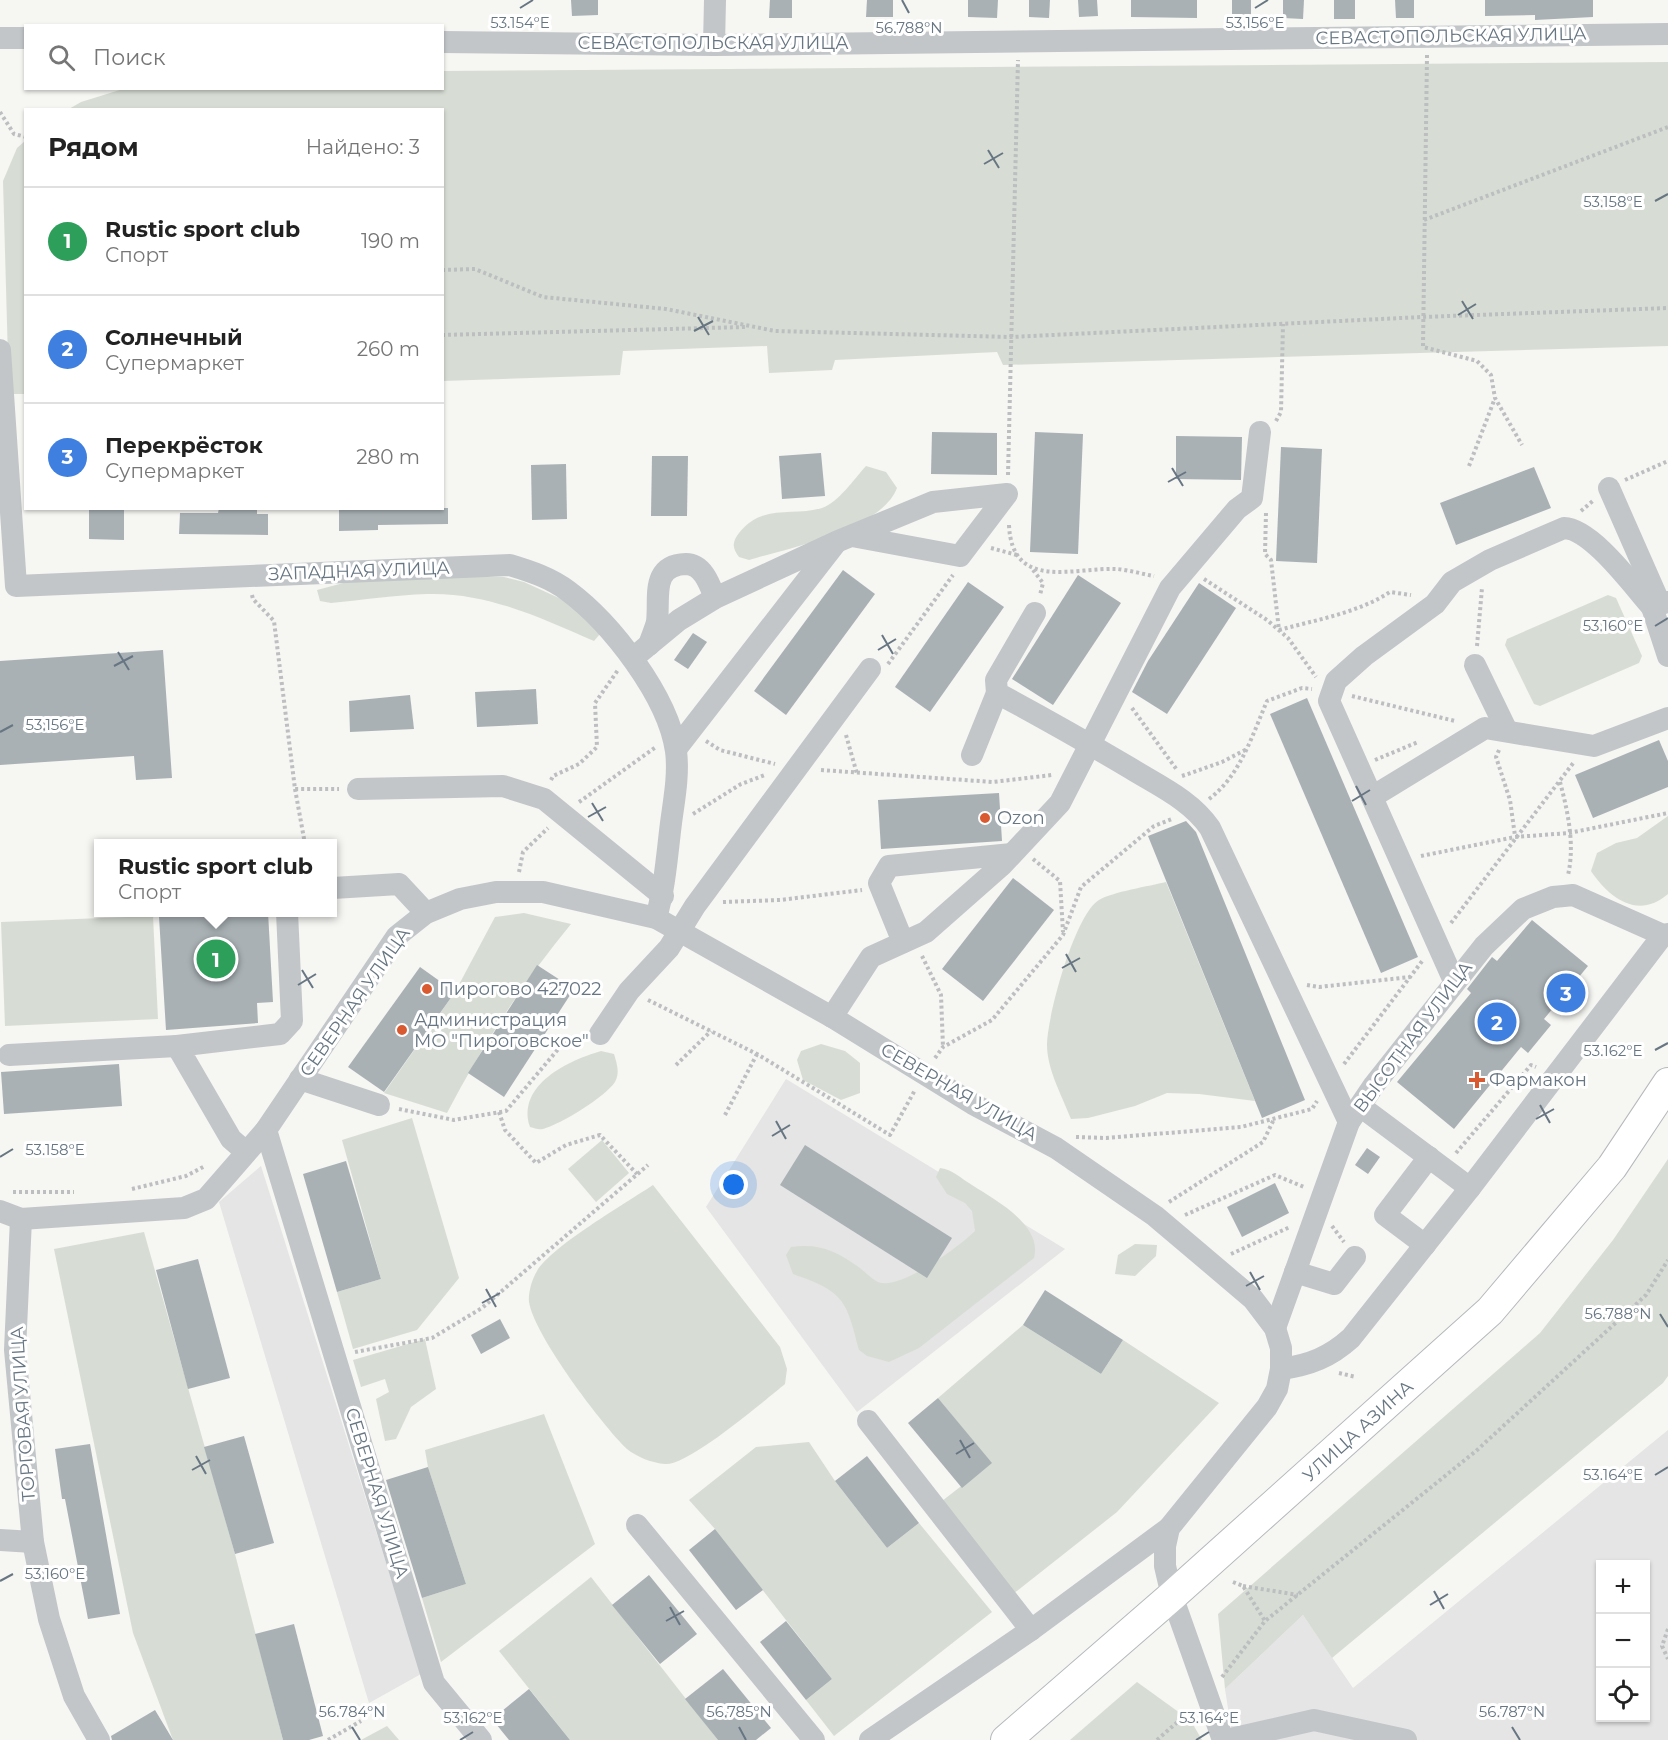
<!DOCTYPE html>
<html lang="ru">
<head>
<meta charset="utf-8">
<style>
  :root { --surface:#fff; --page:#f2f2f2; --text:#222; --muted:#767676; --line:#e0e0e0; --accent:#d95a30 }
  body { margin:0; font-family:Montserrat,sans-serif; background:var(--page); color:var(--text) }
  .controls { position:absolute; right:18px; bottom:18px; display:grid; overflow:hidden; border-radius:0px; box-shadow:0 2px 4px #0004 }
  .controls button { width:54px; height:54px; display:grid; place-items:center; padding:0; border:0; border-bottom:2px solid var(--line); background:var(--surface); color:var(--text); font:30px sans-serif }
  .you { position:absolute; left:734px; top:1185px; width:21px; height:21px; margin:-15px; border:4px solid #fff; border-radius:50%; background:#1a73e8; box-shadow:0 0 0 9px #1a73e833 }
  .badge { display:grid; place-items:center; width:39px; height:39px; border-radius:50%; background:var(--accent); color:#fff; font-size:20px; font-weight:700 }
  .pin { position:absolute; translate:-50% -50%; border:3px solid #fff; box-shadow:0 2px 6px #0006 }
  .popup { position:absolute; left:94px; top:839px; width:243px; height:78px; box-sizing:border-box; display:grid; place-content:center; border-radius:0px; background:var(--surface); filter:drop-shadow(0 2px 4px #0005); font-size:20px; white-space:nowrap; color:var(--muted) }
  .popup b { font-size:22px; color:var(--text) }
  .popup::after { content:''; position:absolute; left:50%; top:100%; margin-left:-12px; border:12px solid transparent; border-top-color:var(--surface) }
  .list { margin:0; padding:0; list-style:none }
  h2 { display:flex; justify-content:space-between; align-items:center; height:78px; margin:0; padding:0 24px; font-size:26px }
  h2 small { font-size:20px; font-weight:400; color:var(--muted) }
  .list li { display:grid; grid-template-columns:39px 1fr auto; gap:18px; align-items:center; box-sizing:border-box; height:108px; padding:0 24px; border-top:2px solid var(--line) }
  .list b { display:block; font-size:22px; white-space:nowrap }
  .list p { margin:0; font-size:20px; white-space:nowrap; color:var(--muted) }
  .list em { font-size:20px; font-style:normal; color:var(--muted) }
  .icon { flex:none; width:33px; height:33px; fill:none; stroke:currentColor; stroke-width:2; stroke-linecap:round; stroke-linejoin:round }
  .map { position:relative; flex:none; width:1668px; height:1740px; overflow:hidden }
  .search { position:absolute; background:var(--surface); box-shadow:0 2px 4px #0004; left:24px; top:24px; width:420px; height:66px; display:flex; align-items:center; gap:15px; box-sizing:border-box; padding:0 21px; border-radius:0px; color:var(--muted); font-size:22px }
  .panel { position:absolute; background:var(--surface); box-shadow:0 2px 4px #0004; left:24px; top:108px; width:420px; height:402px; border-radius:0px }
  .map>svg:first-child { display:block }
  .built { fill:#e4e5e4; fill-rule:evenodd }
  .green { fill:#d7ddd4 }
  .building { fill:#a9b1b5 }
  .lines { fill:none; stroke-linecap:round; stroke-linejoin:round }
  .major-casing { stroke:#b5b9bc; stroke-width:32 }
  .path { stroke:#bcbec0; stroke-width:4; stroke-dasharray:3 3; stroke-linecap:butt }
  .minor { stroke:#c2c6c9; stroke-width:22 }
  .major { stroke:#fff; stroke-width:30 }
  .ticks { fill:none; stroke:#677682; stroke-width:2 }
  .poi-dot { fill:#d95a30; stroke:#fff; stroke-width:2 }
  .labels { text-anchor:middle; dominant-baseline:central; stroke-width:6; stroke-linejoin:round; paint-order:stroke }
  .street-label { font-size:18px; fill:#677682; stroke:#fff }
  .poi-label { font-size:18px; fill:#677682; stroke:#fff; text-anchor:start }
  .ticks-label { font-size:15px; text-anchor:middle; fill:#677682; stroke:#fff; stroke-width:6; stroke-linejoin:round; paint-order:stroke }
</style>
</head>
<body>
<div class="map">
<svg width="1668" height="1740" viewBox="0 0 1668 1740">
  <rect width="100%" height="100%" fill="#f6f6f3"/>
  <g class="built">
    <polygon points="786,1079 1065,1249 857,1412 706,1207"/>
    <polygon points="261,1166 421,1674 369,1703 219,1202"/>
    <path d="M1668,1430V1740H1233L1225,1689L1303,1615L1353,1688ZM1600,1564H1646V1718H1600Z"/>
  </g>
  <g class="green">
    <polygon points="1668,62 1668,346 1003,365 997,352 835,360 832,370 769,373 767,346 623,351 620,375 443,381 442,110 69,109 81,102 123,89 442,88 443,71"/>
    <polygon points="25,141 25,394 9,394 3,181 17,148"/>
    <path d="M866,466L886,472L897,488C881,530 789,548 749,560L739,557C732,548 732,542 739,533C763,503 792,517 822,508C839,502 854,479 866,466Z"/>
    <path d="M366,577H504L524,582L583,609L600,634L594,641C541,618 487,592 427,594C395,595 363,600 331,603L320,601L317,590Z"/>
    <polygon points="1608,595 1616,598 1642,656 1639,663 1540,706 1534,704 1505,645 1507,639"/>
    <path d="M1668,816V894C1638,920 1609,898 1591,871L1597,853L1616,843L1637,838Z"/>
    <path d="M1166,882L1255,1101L1199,1094L1167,1093L1135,1106L1088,1118L1071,1119C1062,1096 1047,1069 1047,1045C1047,1017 1075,914 1099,900C1112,892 1150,886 1166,882Z"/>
    <path d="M524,913L571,924C523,982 482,1046 447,1113L384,1093L455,992L495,917Z"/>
    <polygon points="153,916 158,1019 5,1026 1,922"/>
    <polygon points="821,1044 845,1051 860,1063 860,1093 841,1100 803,1080 797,1060 801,1051"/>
    <path d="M601,1051L614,1054C617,1064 620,1073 615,1082C605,1097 561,1124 543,1129C538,1130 535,1128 530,1127C516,1085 569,1060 601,1051Z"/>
    <polygon points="412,1118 459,1278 417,1330 353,1349 337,1292 381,1279 342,1140"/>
    <polygon points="602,1140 629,1173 596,1202 568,1169"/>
    <polygon points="1668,1159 1668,1376 1663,1383 1332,1658 1303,1615 1225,1689 1218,1614 1540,1333 1613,1240"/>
    <path d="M940,1168C954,1170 960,1178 972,1185C995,1200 1043,1225 1034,1258L919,1348L889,1362L867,1356L859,1350C846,1299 844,1292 793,1274L786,1255L791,1247C820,1243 836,1251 860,1268C865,1272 872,1279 878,1282C900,1291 960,1246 975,1231L972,1211L965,1203L947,1194L936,1177Z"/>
    <path d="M653,1185L780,1347L787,1369L785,1384C764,1401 688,1466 665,1464C652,1463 637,1457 627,1449C602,1425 534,1335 529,1302C528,1293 532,1279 537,1271C552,1246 626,1203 653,1185Z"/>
    <polygon points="144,1232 235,1554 283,1740 173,1740 133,1633 54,1249"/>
    <polygon points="1135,1244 1157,1245 1156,1256 1135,1276 1115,1274 1118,1255"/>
    <polygon points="1023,1325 1101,1374 1123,1340 1219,1403 1117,1512 1013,1594 942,1501 991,1463 938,1398"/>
    <polygon points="425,1339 436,1389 411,1407 396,1439 385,1441 376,1399 389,1392 385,1379 361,1387 353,1360"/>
    <polygon points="544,1414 595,1544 441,1662 422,1598 466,1584 428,1467 425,1450"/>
    <polygon points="809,1442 835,1481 887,1548 919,1523 992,1612 834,1736 806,1700 832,1679 715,1529 689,1500 756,1447"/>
    <polygon points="591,1577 718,1740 570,1740 499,1651"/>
    <polygon points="1137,1682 1191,1721 1202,1740 1070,1740"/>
    <polygon points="387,1726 399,1740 361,1740"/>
  </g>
  <g class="building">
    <polygon points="571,0 598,0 598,15 572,16"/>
    <polygon points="770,0 792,0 792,18 769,18"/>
    <polygon points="867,0 893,0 893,17 866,17"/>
    <polygon points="968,0 998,0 997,18 968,17"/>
    <polygon points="1029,0 1050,0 1049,18 1029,17"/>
    <polygon points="1078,0 1097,0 1098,16 1079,17"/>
    <polygon points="1131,0 1197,0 1197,18 1131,17"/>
    <rect x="1232" y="0" width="19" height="18"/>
    <polygon points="1283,0 1304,0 1303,19 1283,18"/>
    <rect x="1334" y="0" width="21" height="19"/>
    <polygon points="1395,0 1414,0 1414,18 1396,18"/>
    <polygon points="1485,0 1593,0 1593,17 1535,20 1535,15 1485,16"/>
    <polygon points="932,432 997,433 997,475 931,474"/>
    <polygon points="1035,432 1083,434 1078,554 1030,552"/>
    <polygon points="1176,436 1242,437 1241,480 1176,479"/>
    <polygon points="1281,447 1322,449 1317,563 1276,561"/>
    <polygon points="821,453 825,496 782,499 779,456"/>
    <polygon points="652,456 688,456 687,516 651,516"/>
    <polygon points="566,464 567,519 532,520 531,465"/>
    <polygon points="1534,467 1551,508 1456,545 1440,503"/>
    <polygon points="89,508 124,508 124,540 89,539"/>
    <polygon points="219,508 257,508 257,514 268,514 268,535 179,534 180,513 218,513"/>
    <polygon points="339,508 448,508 448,524 378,525 378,530 339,531"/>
    <polygon points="843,570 875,594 786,715 754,691"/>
    <polygon points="1078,575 1121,603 1053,705 1012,679"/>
    <polygon points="968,582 1004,607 930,712 895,687"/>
    <polygon points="1199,583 1236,608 1167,714 1132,692 1148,661"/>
    <polygon points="693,633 707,642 688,669 674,660"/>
    <polygon points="163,650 172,778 136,780 134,756 0,765 0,661"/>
    <polygon points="536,689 538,724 477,727 475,692"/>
    <polygon points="410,695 414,729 350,732 349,701"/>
    <polygon points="1307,698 1418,957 1381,973 1270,714"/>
    <polygon points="1659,740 1668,761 1668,787 1593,818 1575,775"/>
    <polygon points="999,793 1002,841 881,849 878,800"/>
    <polygon points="1186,821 1196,832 1305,1100 1262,1118 1148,836"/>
    <polygon points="1013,878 1054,910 983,1001 942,969"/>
    <polygon points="236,912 268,912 273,1002 257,1003 258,1023 166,1030 159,917"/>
    <polygon points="1532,920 1588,966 1544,1019 1551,1025 1528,1053 1521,1047 1454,1129 1397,1082 1471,993 1467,989 1492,957 1497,961"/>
    <polygon points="537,965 574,989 504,1097 468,1073"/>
    <polygon points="420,967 455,992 384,1092 348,1067"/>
    <polygon points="119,1064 122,1106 4,1114 1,1072"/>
    <polygon points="805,1145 952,1238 927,1278 780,1185"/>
    <polygon points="1367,1148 1380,1157 1368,1174 1355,1165"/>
    <polygon points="346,1161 381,1279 337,1292 303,1174"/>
    <polygon points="1275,1183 1289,1213 1242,1237 1227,1207"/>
    <polygon points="198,1259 230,1378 188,1389 156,1270"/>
    <polygon points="1045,1290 1123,1340 1101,1374 1023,1325"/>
    <polygon points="500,1319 510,1338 481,1354 471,1335"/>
    <polygon points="938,1398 992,1463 962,1488 908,1423"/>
    <polygon points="244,1436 274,1543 235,1554 204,1447"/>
    <polygon points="90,1444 120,1614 88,1619 65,1499 62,1499 55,1449"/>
    <polygon points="867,1456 919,1523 887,1548 835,1481"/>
    <polygon points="428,1467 466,1584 422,1598 386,1480"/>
    <polygon points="715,1529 763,1590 736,1610 689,1550"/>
    <polygon points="649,1575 697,1634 660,1664 612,1605"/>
    <polygon points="786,1621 832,1679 806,1700 760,1642"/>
    <polygon points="294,1624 323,1736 309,1740 283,1740 255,1634"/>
    <polygon points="723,1669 771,1728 756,1740 718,1740 685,1699"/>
    <polygon points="529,1689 570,1740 509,1740 492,1719"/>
    <polygon points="155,1710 173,1740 112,1740 111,1736"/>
  </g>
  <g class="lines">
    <defs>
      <polyline id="major" points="1006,1740 1172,1596 1490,1311 1612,1167 1668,1083"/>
    </defs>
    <use href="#major" class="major-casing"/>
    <g class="path">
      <polyline points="1427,55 1423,347 1477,361 1491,375 1495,398 1522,445"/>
      <polyline points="0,112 14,134 26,137"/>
      <polyline points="1424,220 1668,127"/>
      <polyline points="442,270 475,269 543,297 666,309 775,331 1011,337 1422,317 1668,308"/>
      <polyline points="442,335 745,327"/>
      <polyline points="1276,421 1281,412 1283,324"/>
      <polyline points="1469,466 1495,398"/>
      <polyline points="1008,475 1018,60"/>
      <polyline points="1625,480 1668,461"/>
      <polyline points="1581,511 1594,500"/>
      <path d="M1266,513L1265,554L1271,560L1279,630C1315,620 1358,613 1390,592L1411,595"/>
      <path d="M1009,525C1012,592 1074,567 1117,569C1129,570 1142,574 1154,576"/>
      <polyline points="991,548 1017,555"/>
      <polyline points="1033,570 1043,583 1040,595"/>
      <polyline points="1204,579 1267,620 1288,638 1316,677"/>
      <polyline points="252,595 253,599 274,621 295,789 339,789"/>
      <polyline points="1477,646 1482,588"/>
      <polyline points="888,664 953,575"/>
      <polyline points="1352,696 1455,721"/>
      <polyline points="1132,708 1177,770"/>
      <polyline points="846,735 857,774"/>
      <polyline points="706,741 720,750 775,764"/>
      <polyline points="1499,750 1496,757 1510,800 1515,836"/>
      <polyline points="1375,760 1418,742"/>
      <polyline points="821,770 993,782 1052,775"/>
      <polyline points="1182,776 1222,762 1247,749"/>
      <polyline points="551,780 553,776 579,764 597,747 595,703 618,670"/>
      <path d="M1560,782C1568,812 1575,845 1568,875"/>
      <polyline points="295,789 305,844"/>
      <path d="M1209,799C1240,776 1252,736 1267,701L1302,688L1312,689"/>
      <polyline points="579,802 656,747"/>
      <polyline points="693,814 741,784 765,775"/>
      <polyline points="1421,856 1515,837 1569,833 1668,813"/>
      <polyline points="1033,859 1060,881 1063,932"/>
      <polyline points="519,872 523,852 548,828"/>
      <polyline points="723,902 780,900 862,890"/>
      <polyline points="1451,923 1574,762"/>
      <polyline points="922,956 941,995 943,1047"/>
      <polyline points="1307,985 1319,987 1410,977"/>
      <polyline points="648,1000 757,1054 890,1135 915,1090"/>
      <polyline points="935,1058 943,1047 992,1020 1063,935 1081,887 1154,826 1172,819"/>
      <polyline points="1344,1064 1423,960"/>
      <polyline points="676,1065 711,1031"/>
      <polyline points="399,1109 454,1120 506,1111 565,1041 582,1038"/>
      <polyline points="499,1112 505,1130 536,1163 566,1145 600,1135 637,1174"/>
      <polyline points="725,1115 757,1054"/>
      <polyline points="1076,1137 1106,1138 1241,1127 1312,1109 1317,1101"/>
      <polyline points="1456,1153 1531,1065 1536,1067"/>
      <polyline points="132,1189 186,1176 205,1166"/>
      <polyline points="13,1192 74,1192"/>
      <polyline points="1169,1202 1263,1142 1274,1119"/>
      <polyline points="1185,1215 1275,1175 1304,1187"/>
      <polyline points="1332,1226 1344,1242"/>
      <polyline points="1231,1254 1290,1227"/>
      <polyline points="355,1352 432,1338 482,1308 648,1165"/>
      <polyline points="1339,1373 1356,1377"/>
      <polyline points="1233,1582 1243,1586 1265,1621"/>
      <polyline points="1243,1586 1298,1595"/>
      <polyline points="1668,1629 1662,1646 1668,1659"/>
      <polyline points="1222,1677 1265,1621 1476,1451 1646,1295 1668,1260"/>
      <polyline points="328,1740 361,1721"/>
      <polyline points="1157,1740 1190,1711"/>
    </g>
    <g class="minor">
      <polyline points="0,38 26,38"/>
      <polyline points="442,42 714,45 1668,34"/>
      <polyline points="714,45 715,0"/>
      <path d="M0,350L16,586L510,565C530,571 551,578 568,591C611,623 668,696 676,751C679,775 674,800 671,823C667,855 665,887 656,918"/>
      <polyline points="1609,488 1660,604"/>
      <polyline points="1667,602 1652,607 1668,656"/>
      <path d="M1035,613L996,680L997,693C1042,717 1086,742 1130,768C1159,786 1191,800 1210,828L1349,1122"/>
      <path d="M649,645C651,638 655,630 657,622C660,598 650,565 686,564C703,564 710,585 715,598"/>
      <polyline points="633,658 679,620 715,598 836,542 933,502 1007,494 960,556 852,536"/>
      <polyline points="1475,665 1507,731"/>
      <polyline points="676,749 835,544"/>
      <polyline points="972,755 997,693"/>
      <polyline points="358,789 503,786 544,799 663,896"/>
      <polyline points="1372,797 1485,728 1594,746 1668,718"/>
      <polyline points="333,888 399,884 426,913"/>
      <polyline points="903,942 879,883 889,866 1012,854"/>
      <path d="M1454,981L1329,701L1336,681L1364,656L1435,604L1452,582L1490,560L1564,528C1592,529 1633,586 1652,607"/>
      <polyline points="832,1017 871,957 926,932 1002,865 1060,803 1170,588 1237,509 1252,498 1260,432"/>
      <polyline points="600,1034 629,991 669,948 695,906 870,669"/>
      <polyline points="9,1055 177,1046"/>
      <polyline points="300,1079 379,1105"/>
      <polyline points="1360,1106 1470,1188"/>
      <polyline points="266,1130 434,1683 481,1740"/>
      <polyline points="246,1152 231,1139 177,1046 280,1034 292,1021 287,912"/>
      <polyline points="0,1211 21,1219 184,1208 206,1199 266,1130 397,936 426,913 460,899 496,892 543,892 656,918 832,1017 973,1104 1056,1148 1155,1216 1253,1299 1275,1328 1281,1348 1281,1369 1277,1389 1267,1407 1169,1528 1165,1546 1165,1566 1172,1596 1223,1740"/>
      <polyline points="21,1219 15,1350 33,1542 49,1619 74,1696 99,1740"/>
      <polyline points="1425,1245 1385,1215 1429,1157"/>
      <polyline points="1295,1272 1334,1284 1355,1257"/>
      <polyline points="1275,1328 1349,1122 1374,1085 1484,946 1523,909 1553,897 1564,896 1573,895 1663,935 1668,934"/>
      <path d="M1281,1369C1310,1365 1330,1357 1351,1338L1470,1188L1663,935"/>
      <polyline points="868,1421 1031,1630"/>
      <polyline points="637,1525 814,1740"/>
      <polyline points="0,1540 33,1542"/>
      <polyline points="870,1740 1031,1630 1169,1528"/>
      <polyline points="1226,1740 1314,1720 1406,1740"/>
    </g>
    <use href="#major" class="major"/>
  </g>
  <path class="ticks" d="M902,0L909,13M520,8L533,0M1255,8L1268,0M988,150L999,168M984,164L1003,153M1655,201L1668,194M1462,301L1473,319M1458,315L1476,304M698,317L709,335M694,331L713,321M1172,468L1183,486M1168,482L1186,472M1655,626L1668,618M882,635L893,654M878,650L896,639M118,652L129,670M114,666L133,656M0,732L13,725M1356,786L1366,805M1352,801L1370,790M592,803L603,821M588,817L606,807M1066,954L1076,972M1062,968L1080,958M302,970L313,988M298,985L316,974M1655,1050L1668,1043M1540,1105L1550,1123M1536,1119L1554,1109M776,1121L786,1139M772,1136L790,1125M0,1157L13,1149M1250,1272L1260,1290M1246,1286L1264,1276M486,1289L496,1307M482,1303L500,1293M1660,1314L1668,1327M960,1440L970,1458M956,1454L974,1443M196,1456L206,1474M192,1470L210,1460M1655,1475L1668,1467M0,1581L13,1574M1434,1591L1444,1609M1430,1605L1448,1594M670,1607L680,1625M666,1621L684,1611M352,1727L360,1740M739,1727L746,1740M1512,1727L1520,1740M460,1740L473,1732M1196,1740L1209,1732"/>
  <g class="poi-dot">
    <circle cx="985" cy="818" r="6"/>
    <circle cx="427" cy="989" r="6"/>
    <circle cx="402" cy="1030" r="6"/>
    <path d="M1474 1071h6v6h6v6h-6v6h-6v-6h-6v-6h6z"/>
  </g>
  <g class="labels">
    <g class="street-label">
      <text transform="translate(1451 36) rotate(-1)">СЕВАСТОПОЛЬСКАЯ УЛИЦА</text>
      <text x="713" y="43">СЕВАСТОПОЛЬСКАЯ УЛИЦА</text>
      <text transform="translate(359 571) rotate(-2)">ЗАПАДНАЯ УЛИЦА</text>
      <text transform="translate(355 1002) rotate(-55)">СЕВЕРНАЯ УЛИЦА</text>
      <text transform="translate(1413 1037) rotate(-53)">ВЫСОТНАЯ УЛИЦА</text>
      <text transform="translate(959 1092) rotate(30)">СЕВЕРНАЯ УЛИЦА</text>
      <text transform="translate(23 1414) rotate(-94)">ТОРГОВАЯ УЛИЦА</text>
      <text transform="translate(1358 1431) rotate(-42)">УЛИЦА АЗИНА</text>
      <text transform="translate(377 1493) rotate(73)">СЕВЕРНАЯ УЛИЦА</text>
    </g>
    <g class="poi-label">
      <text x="997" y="818">Ozon</text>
      <text x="439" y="989">Пирогово 427022</text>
      <text x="414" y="1020">Администрация<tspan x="414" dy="21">МО "Пироговское"</tspan></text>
      <text x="1489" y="1080">Фармакон</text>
    </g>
  </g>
  <g class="ticks-label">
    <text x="520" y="28">53.154°E</text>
    <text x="1255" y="28">53.156°E</text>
    <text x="909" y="33">56.788°N</text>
    <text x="1613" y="207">53.158°E</text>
    <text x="1613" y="631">53.160°E</text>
    <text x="55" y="730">53.156°E</text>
    <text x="1613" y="1056">53.162°E</text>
    <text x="55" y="1155">53.158°E</text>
    <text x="1618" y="1319">56.788°N</text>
    <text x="1613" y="1480">53.164°E</text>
    <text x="55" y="1579">53.160°E</text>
    <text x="352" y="1717">56.784°N</text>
    <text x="739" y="1717">56.785°N</text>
    <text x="1512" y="1717">56.787°N</text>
    <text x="473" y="1723">53.162°E</text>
    <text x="1209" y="1723">53.164°E</text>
  </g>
</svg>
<div class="controls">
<button>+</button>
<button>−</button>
<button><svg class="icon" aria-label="locate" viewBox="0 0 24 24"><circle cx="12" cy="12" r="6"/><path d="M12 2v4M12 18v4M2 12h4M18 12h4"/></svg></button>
</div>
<div class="you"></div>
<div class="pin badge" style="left:216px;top:959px;background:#2e9e5b">1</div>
<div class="popup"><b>Rustic sport club</b>Спорт</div>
<div class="pin badge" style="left:1497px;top:1022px;background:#3f7fe0">2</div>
<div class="pin badge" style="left:1566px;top:993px;background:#3f7fe0">3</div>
<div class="search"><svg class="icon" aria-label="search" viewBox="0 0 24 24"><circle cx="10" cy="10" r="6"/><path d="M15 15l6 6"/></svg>Поиск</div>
<section class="panel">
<h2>Рядом<small>Найдено: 3</small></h2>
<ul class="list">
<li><span class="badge" style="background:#2e9e5b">1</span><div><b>Rustic sport club</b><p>Спорт</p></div><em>190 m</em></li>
<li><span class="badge" style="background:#3f7fe0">2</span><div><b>Солнечный</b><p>Супермаркет</p></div><em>260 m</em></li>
<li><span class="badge" style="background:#3f7fe0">3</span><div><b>Перекрёсток</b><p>Супермаркет</p></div><em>280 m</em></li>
</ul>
</section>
</div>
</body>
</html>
